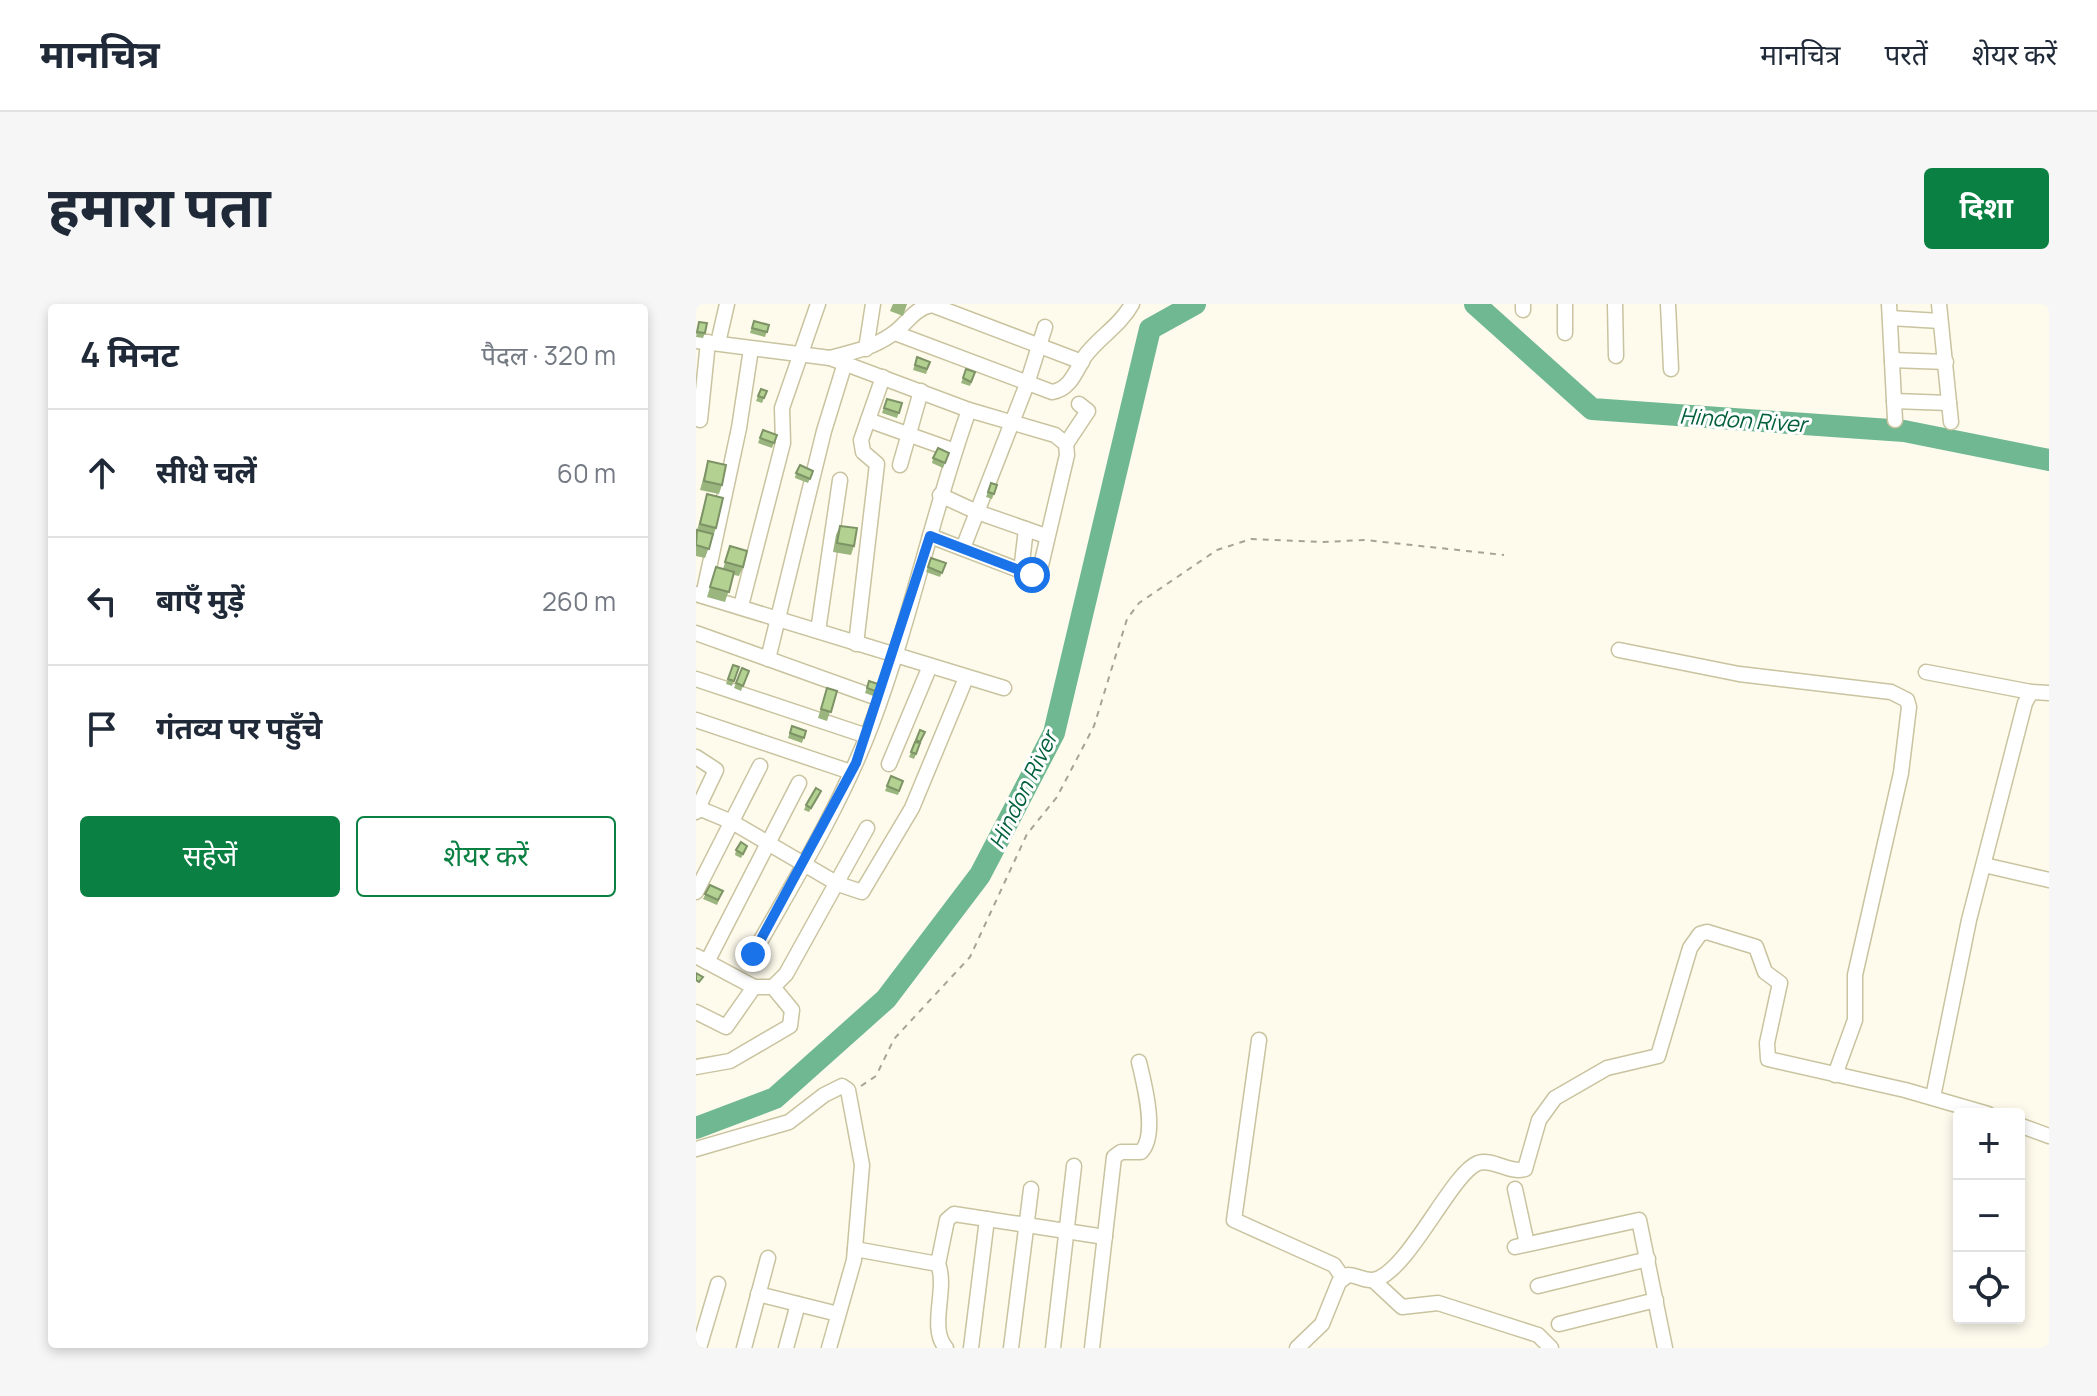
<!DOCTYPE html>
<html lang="hi">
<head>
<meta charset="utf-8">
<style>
  :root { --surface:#fff; --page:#f6f6f7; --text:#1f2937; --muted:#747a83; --line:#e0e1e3; --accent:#0b8043 }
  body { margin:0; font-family:Manrope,"Noto Sans Devanagari",sans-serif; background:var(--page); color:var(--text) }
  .controls { position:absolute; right:24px; bottom:24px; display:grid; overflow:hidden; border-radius:8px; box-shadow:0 4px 12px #0003 }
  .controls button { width:72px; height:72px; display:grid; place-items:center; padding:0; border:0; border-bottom:2px solid var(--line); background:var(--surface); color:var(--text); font:40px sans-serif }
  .stop { position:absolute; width:24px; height:24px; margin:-18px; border:6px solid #1a73e8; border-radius:50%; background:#fff }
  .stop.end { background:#1a73e8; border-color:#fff; box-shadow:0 2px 8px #0008 }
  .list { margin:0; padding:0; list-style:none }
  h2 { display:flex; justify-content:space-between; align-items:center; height:104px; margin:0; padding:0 32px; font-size:34px }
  h2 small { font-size:26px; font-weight:400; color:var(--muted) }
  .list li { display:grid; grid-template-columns:52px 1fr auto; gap:24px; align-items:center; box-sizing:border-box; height:128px; padding:0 32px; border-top:2px solid var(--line) }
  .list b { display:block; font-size:30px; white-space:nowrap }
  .list em { font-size:26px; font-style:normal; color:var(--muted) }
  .actions { display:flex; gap:16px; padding:24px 32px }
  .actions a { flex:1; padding:18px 0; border:2px solid var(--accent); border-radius:8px; text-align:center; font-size:28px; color:var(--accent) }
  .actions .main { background:var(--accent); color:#fff }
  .icon { flex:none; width:44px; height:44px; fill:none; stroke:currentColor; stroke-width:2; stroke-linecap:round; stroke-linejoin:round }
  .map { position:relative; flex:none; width:1353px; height:1044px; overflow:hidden; border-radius:8px }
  header { display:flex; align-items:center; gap:48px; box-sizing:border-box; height:112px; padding:0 40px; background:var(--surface); border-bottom:2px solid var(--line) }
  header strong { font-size:38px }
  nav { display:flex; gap:44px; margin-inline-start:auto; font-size:28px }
  .intro { display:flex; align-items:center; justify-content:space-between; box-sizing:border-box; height:192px; padding:0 48px }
  h1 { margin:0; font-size:56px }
  .button { padding:20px 36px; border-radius:8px; background:var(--accent); color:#fff; font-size:28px; font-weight:700 }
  main { display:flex; gap:48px; padding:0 48px }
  aside { flex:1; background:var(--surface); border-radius:8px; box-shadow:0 4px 12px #0003 }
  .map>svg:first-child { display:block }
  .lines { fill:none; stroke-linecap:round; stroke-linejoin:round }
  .river { stroke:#70b891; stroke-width:22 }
  .minor-casing { stroke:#c9c39f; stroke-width:17 }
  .path { stroke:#a6a395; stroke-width:2; stroke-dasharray:6 6; stroke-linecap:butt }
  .minor { stroke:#fff; stroke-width:14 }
  .wall { fill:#9ab57e }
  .building { fill:#b3d292; stroke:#7d9366; stroke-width:2 }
  .route { stroke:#1a73e8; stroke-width:10 }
  .labels { text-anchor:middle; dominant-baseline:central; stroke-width:6; stroke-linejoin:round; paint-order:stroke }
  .water-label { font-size:22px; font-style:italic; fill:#03603c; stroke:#fff }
</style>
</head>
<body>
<header>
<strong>मानचित्र</strong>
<nav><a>मानचित्र</a><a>परतें</a><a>शेयर करें</a></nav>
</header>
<div class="intro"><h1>हमारा पता</h1><a class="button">दिशा</a></div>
<main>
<aside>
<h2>4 मिनट<small>पैदल · 320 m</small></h2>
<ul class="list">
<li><svg class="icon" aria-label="ahead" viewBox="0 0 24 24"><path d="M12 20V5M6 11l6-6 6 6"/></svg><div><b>सीधे चलें</b></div><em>60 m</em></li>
<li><svg class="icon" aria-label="left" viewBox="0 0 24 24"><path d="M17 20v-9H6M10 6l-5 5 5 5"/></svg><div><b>बाएँ मुड़ें</b></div><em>260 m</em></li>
<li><svg class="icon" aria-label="arrive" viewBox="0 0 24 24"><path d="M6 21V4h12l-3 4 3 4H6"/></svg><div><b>गंतव्य पर पहुँचे</b></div></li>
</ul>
<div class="actions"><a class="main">सहेजें</a><a>शेयर करें</a></div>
</aside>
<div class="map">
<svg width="1353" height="1044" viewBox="0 0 1353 1044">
  <rect width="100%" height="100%" fill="#fefbed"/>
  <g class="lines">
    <g class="river">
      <polyline points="779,0 896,105 1208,127 1353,156"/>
      <polyline points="0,824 79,794 190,695 284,571 358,429 454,25 499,0"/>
    </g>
    <defs>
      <g id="minor">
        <polyline points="827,0 827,6"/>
        <polyline points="869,0 869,29"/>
        <polyline points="919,0 920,52"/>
        <polyline points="972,0 975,65"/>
        <polyline points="1193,0 1199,116"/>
        <polyline points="1243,0 1255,118"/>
        <polyline points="1194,14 1244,17"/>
        <path d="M199,29L356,88C375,85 380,66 389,52C403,33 424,22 436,0"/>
        <polyline points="0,37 134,54 273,106 359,131 370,140 371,151 343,270 336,271 234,232"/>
        <polyline points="22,39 31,0"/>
        <polyline points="170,45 177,0"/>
        <path d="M134,54C157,48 176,44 195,31C211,21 216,5 236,1L386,58"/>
        <polyline points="1196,56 1250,58"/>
        <polyline points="1198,97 1253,99"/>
        <polyline points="4,116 12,38"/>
        <polyline points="172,116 259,147"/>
        <polyline points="370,140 392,107 383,100"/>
        <polyline points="204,161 225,87"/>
        <polyline points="244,191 281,208 350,232"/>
        <polyline points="267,244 331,80 349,23"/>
        <polyline points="325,267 330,225"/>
        <polyline points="0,290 308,384"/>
        <polyline points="7,292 43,124 55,45"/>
        <polyline points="45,302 87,139 86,104 122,0"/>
        <polyline points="122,327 144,176"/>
        <polyline points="0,329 184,395"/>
        <polyline points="160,340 181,160 167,148 165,136 187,73"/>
        <polyline points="923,346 1043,370 1195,388 1211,396 1213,403 1205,469 1159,671 1159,716 1139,771"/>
        <polyline points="72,355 128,127 149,59"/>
        <polyline points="1230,368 1335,388"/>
        <polyline points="0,375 171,432"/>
        <polyline points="0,416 155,468"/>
        <polyline points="0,453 20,466 0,508"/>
        <polyline points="193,460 234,362"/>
        <polyline points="0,503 36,518 142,580 166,588 216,504 270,374"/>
        <polyline points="1288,561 1353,576"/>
        <polyline points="0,588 64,462"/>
        <path d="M57,650C99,576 145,501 175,422C214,319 236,210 273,106"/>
        <polyline points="0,652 58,683 30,723 0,708"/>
        <polyline points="11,658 103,479"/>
        <polyline points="58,683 77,683 90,670 171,524"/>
        <polyline points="563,736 538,916 638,961 647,974"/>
        <polyline points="0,763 34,757 94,722 96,706 77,683"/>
        <polyline points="1237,793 1273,616 1329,399 1335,388 1353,389"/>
        <polyline points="1323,821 1353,832"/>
        <polyline points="0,845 93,818 128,791 146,782 152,786 166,861 158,956 133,1044"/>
        <polyline points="819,885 831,940"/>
        <polyline points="819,943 943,916 969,1044"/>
        <polyline points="159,945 242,960 251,916 258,910 409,933"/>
        <path d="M242,960C252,985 232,1024 250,1044"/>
        <polyline points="677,976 706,1003 742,999 842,1031 855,1044"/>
        <polyline points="842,982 952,955"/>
        <polyline points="62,990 142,1010"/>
        <polyline points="863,1020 960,996"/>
        <polyline points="3,1044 22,980"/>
        <polyline points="48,1044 72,954"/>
        <polyline points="90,1044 102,1000"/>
        <polyline points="275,1044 291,915"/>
        <polyline points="315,1044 335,885"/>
        <polyline points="357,1044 378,862"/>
        <path d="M396,1044L418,853L425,848H445C462,831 448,779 443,758"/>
        <path d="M601,1044L626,1020L643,978L652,971C662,971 671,979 681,975C715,962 756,869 782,859C798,854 813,870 829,865L843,816L859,794L911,764L962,752L994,644L1004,630L1011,628L1060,643L1069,668L1084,679L1071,739L1072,755L1209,786L1292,810"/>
      </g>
    </defs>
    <use href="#minor" class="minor-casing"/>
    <polyline class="path" points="165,782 180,772 198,735 274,653 331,530 361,493 398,422 431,315 443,299 521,246 555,235 626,238 669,236 808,251"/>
    <use href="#minor" class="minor"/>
  </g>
  <g class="wall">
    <polygon points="197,0 211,0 207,12 194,7"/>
    <polygon points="58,17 73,21 69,33 54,29"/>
    <polygon points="3,18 9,29 7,34 0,33"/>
    <polygon points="221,53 234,58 230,70 217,66"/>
    <polygon points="279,68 274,82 265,79 267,74"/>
    <polygon points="71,87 66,99 60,97 62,92"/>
    <polygon points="191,95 206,99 201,114 186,109"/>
    <polygon points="67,126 81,131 76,144 62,139"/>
    <polygon points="253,149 247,164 236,159 237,154"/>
    <polygon points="12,157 26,181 23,190 4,186"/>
    <polygon points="117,167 112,179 99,174 100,169"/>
    <polygon points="295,179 301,181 296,195 290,193"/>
    <polygon points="11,190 20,224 9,254 0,252 0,230"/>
    <polygon points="144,222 158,242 155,251 137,248 140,231"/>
    <polygon points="34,242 47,263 43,272 38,271 29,298 11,293 20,263 27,265"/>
    <polygon points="235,254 250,259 244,273 230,268"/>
    <polygon points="37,361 43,363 36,382 30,380"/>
    <polygon points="46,364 53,367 45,387 38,384"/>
    <polygon points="173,377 185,381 180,393 169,389"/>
    <polygon points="141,387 131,417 122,414 128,394"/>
    <polygon points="96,422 110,427 106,439 92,434"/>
    <polygon points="224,426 229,428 218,455 213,453"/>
    <polygon points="195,472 207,477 202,491 189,487"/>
    <polygon points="123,492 113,508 108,506 110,501"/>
    <polygon points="40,546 49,547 45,554 39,551"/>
    <polygon points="14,581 27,587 21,601 7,595"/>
  </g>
  <g class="building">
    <polygon points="58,17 73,21 71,28 56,24"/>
    <polygon points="3,18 11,19 9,29 1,28"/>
    <polygon points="221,53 234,58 231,65 219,61"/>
    <polygon points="270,65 279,68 275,78 267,74"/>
    <polygon points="65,85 71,87 68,94 62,92"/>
    <polygon points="191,95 206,99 203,109 188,104"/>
    <polygon points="67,126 81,131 78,139 64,134"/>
    <polygon points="242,144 253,149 249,159 237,154"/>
    <polygon points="12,157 30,161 26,181 8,177"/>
    <polygon points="104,161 117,167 114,175 100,169"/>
    <polygon points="295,179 301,181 298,190 292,188"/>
    <polygon points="11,190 27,194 20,224 4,220"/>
    <polygon points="144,222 161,224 158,242 141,239"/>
    <polygon points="1,226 17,230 13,245 0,241"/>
    <polygon points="34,242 51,247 47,263 29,258"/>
    <polygon points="235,254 250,259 246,269 232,263"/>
    <polygon points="20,263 38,268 33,288 14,283"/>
    <polygon points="37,361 43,363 38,377 32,375"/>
    <polygon points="46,364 53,367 47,382 40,379"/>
    <polygon points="173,377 185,381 182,388 171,384"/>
    <polygon points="131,384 141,387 135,408 125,405"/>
    <polygon points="96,422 110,427 108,434 94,429"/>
    <polygon points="224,426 229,428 224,438 220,436"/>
    <polygon points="219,438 224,439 220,450 215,448"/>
    <polygon points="195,472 207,477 203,487 191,482"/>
    <polygon points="120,484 125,487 115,504 110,501"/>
    <polygon points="45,538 51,542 47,550 40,546"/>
    <polygon points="14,581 27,587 22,596 9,590"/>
    <polygon points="0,669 7,673 3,678 0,676"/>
  </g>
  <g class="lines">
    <polyline class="route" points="57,650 160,459 234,232 336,271"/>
  </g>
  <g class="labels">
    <g class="water-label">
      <text transform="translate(1047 116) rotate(4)">Hindon River</text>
      <text transform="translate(327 486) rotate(-64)">Hindon River</text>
    </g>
  </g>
</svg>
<div class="controls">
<button>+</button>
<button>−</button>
<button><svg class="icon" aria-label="locate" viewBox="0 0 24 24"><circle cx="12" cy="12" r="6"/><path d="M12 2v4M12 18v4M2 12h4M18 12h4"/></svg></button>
</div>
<div class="stop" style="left:336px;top:271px"></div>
<div class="stop end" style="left:57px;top:650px"></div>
</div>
</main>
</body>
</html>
